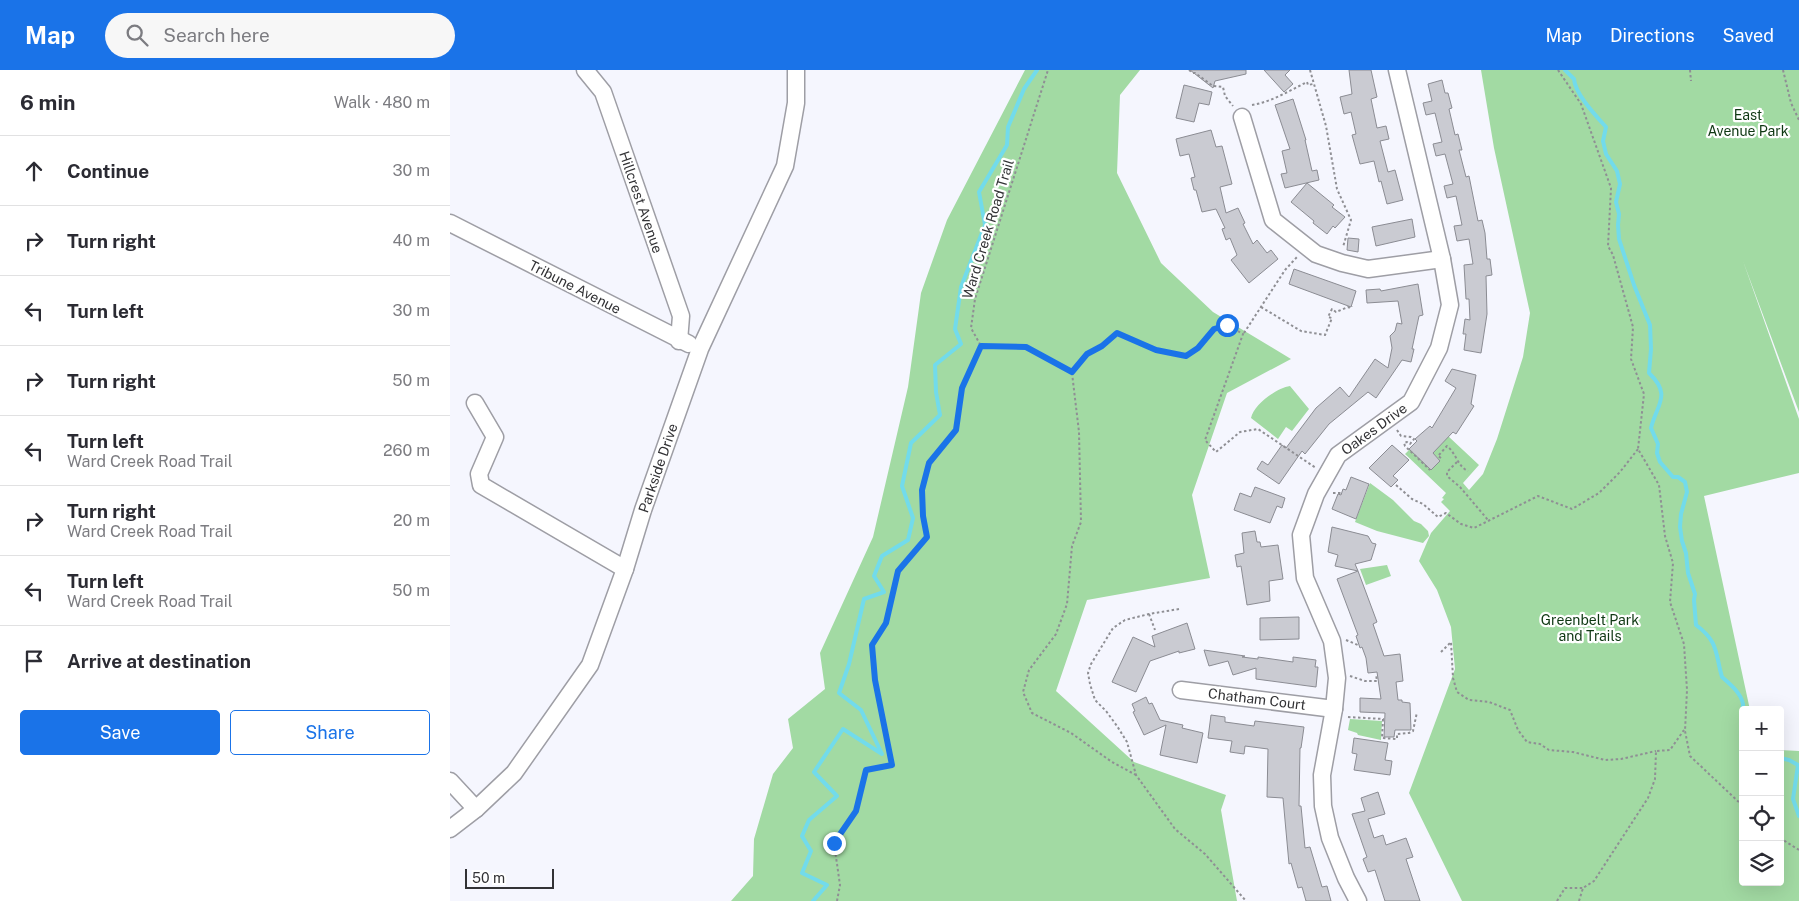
<!DOCTYPE html>
<html lang="en">
<head>
<meta charset="utf-8">
<style>
  :root { --surface:#fff; --page:#f7f7f7; --text:#2b2b33; --muted:#7c7c81; --line:#e1e1e2; --accent:#1a73e8 }
  body { margin:0; font-family:"Public Sans",sans-serif; background:var(--page); color:var(--text) }
  .controls { position:absolute; right:15px; bottom:15px; display:grid; overflow:hidden; border-radius:5px; box-shadow:0 5px 20px #0002 }
  .controls button { width:45px; height:45px; display:grid; place-items:center; padding:0; border:0; border-bottom:1px solid var(--line); background:var(--surface); color:var(--text); font:25px sans-serif }
  .scale { position:absolute; left:15px; bottom:12px; width:89px; box-sizing:border-box; padding-left:5px; border:2px solid #323235; border-top:0; font-size:14px; line-height:18px; white-space:nowrap; color:#323235; -webkit-text-stroke:4px #fff; paint-order:stroke }
  .stop { position:absolute; width:15px; height:15px; margin:-11px; border:4px solid #1a73e8; border-radius:50%; background:#fff }
  .stop.end { background:#1a73e8; border-color:#fff; box-shadow:0 1px 5px #0008 }
  .list { margin:0; padding:0; list-style:none }
  h2 { display:flex; justify-content:space-between; align-items:center; height:65px; margin:0; padding:0 20px; font-size:21px }
  h2 small { font-size:16px; font-weight:400; color:var(--muted) }
  .list li { display:grid; grid-template-columns:32px 1fr auto; gap:15px; align-items:center; box-sizing:border-box; height:70px; padding:0 20px; border-top:1px solid var(--line) }
  .list b { display:block; font-size:19px; white-space:nowrap }
  .list p { margin:0; font-size:16px; white-space:nowrap; color:var(--muted) }
  .list em { font-size:16px; font-style:normal; color:var(--muted) }
  .actions { display:flex; gap:10px; padding:15px 20px }
  .actions a { flex:1; padding:11px 0; border:1px solid var(--accent); border-radius:5px; text-align:center; font-size:18px; color:var(--accent) }
  .actions .main { background:var(--accent); color:#fff }
  .icon { flex:none; width:28px; height:28px; fill:none; stroke:currentColor; stroke-width:2; stroke-linecap:round; stroke-linejoin:round }
  .map { position:relative; flex:none; width:1349px; height:831px; overflow:hidden }
  header { display:flex; align-items:center; gap:30px; box-sizing:border-box; height:70px; padding:0 25px; background:var(--accent); color:#fff }
  header strong { font-size:24px }
  nav { display:flex; gap:28px; margin-inline-start:auto; font-size:18px }
  .search { width:350px; height:45px; background:var(--page); display:flex; align-items:center; gap:12px; box-sizing:border-box; padding:0 18px; border-radius:28px; color:var(--muted); font-size:19px }
  main { display:flex }
  aside { flex:1; background:var(--surface) }
  .map>svg:first-child { display:block }
  .green { fill:#a2daa3 }
  .lines { fill:none; stroke-linecap:round; stroke-linejoin:round }
  .stream { stroke:#72dbeb; stroke-width:4 }
  .building { fill:#cacbd2; stroke:#8b8c93 }
  .minor-casing { stroke:#9e9ea5; stroke-width:19 }
  .path { stroke:#8f8f94; stroke-width:2; stroke-dasharray:2.5 2.5; stroke-linecap:butt }
  .minor { stroke:#fff; stroke-width:16 }
  .route { stroke:#1a73e8; stroke-width:6 }
  .labels { text-anchor:middle; dominant-baseline:central; stroke-width:4.5; stroke-linejoin:round; paint-order:stroke }
  .park-label { font-size:14px; fill:#0f3813; stroke:#fff }
  .street-label { font-size:14px; fill:#323235; stroke:#fff }
</style>
</head>
<body>
<header>
<strong>Map</strong>
<div class="search"><svg class="icon" aria-label="search" viewBox="0 0 24 24"><circle cx="10" cy="10" r="6"/><path d="M15 15l6 6"/></svg>Search here</div>
<nav><a>Map</a><a>Directions</a><a>Saved</a></nav>
</header>
<main>
<aside>
<h2>6 min<small>Walk · 480 m</small></h2>
<ul class="list">
<li><svg class="icon" aria-label="ahead" viewBox="0 0 24 24"><path d="M12 20V5M6 11l6-6 6 6"/></svg><div><b>Continue</b></div><em>30 m</em></li>
<li><svg class="icon" aria-label="right" viewBox="0 0 24 24"><path d="M7 20v-9h11M14 6l5 5-5 5"/></svg><div><b>Turn right</b></div><em>40 m</em></li>
<li><svg class="icon" aria-label="left" viewBox="0 0 24 24"><path d="M17 20v-9H6M10 6l-5 5 5 5"/></svg><div><b>Turn left</b></div><em>30 m</em></li>
<li><svg class="icon" aria-label="right" viewBox="0 0 24 24"><path d="M7 20v-9h11M14 6l5 5-5 5"/></svg><div><b>Turn right</b></div><em>50 m</em></li>
<li><svg class="icon" aria-label="left" viewBox="0 0 24 24"><path d="M17 20v-9H6M10 6l-5 5 5 5"/></svg><div><b>Turn left</b><p>Ward Creek Road Trail</p></div><em>260 m</em></li>
<li><svg class="icon" aria-label="right" viewBox="0 0 24 24"><path d="M7 20v-9h11M14 6l5 5-5 5"/></svg><div><b>Turn right</b><p>Ward Creek Road Trail</p></div><em>20 m</em></li>
<li><svg class="icon" aria-label="left" viewBox="0 0 24 24"><path d="M17 20v-9H6M10 6l-5 5 5 5"/></svg><div><b>Turn left</b><p>Ward Creek Road Trail</p></div><em>50 m</em></li>
<li><svg class="icon" aria-label="arrive" viewBox="0 0 24 24"><path d="M6 21V4h12l-3 4 3 4H6"/></svg><div><b>Arrive at destination</b></div></li>
</ul>
<div class="actions"><a class="main">Save</a><a>Share</a></div>
</aside>
<div class="map">
<svg width="1349" height="831" viewBox="0 0 1349 831">
  <rect width="100%" height="100%" fill="#f5f6fe"/>
  <g class="green">
    <polygon points="575,0 690,0 670,25 667,103 711,193 763,242 841,289 777,323 742,425 760,508 637,530 606,621 684,692 776,725 771,740 787,831 281,831 303,806 304,769 323,704 343,678 338,649 375,619 370,583 423,467 458,317 471,223 497,150"/>
    <polygon points="1031,0 1349,0 1349,342 1293,191 1349,349 1349,403 1254,426 1300,640 1293,640 1293,812 1330,812 1330,680 1349,681 1349,831 1012,831 959,723 1005,599 1001,557 987,520 969,491 981,463 1000,441 991,432 994,429 992,428 996,423 955,384 961,378 981,400 990,391 983,383 998,366 1029,395 1013,413 1019,420 1033,404 1047,369 1073,287 1080,243 1044,78"/>
    <path d="M840,316L859,339L842,361L836,357L828,369L801,348C804,334 827,318 840,316Z"/>
    <polygon points="920,413 943,430 964,451 971,454 978,461 979,466 973,473 927,461 905,452"/>
    <polygon points="937,495 941,506 916,515 910,499"/>
    <polygon points="900,649 932,651 931,670 908,665 907,663 898,660"/>
  </g>
  <g class="lines">
    <g class="stream">
      <path d="M1115,0L1124,9C1125,24 1146,46 1156,57L1153,71L1156,84L1167,101L1170,114L1166,132L1169,144L1168,155L1169,169L1184,215L1200,255L1201,279L1199,303C1222,325 1207,334 1201,358L1208,374L1207,383L1210,392L1223,407H1228L1235,412L1237,422L1231,444L1230,457L1232,471L1236,483L1238,503L1245,524L1244,530L1246,555C1269,572 1265,583 1272,607C1280,614 1291,623 1293,634C1293,639 1292,642 1293,647"/>
      <polyline points="1330,688 1339,690 1348,695 1343,729 1349,746"/>
      <polyline points="363,831 377,815 352,803 361,781 352,766 359,750 387,726 364,702 393,659 432,684 411,640 389,623 399,594 414,529 434,522 424,506 432,486 458,470 463,448 452,416 461,373 490,345 486,322 485,295 511,274 505,259 511,217 535,155 529,122 557,75 558,57 574,19 587,0"/>
    </g>
  </g>
  <g class="building">
    <polygon points="740,0 796,0 796,4 765,11 763,18"/>
    <polygon points="814,0 840,0 835,5 843,14 834,22"/>
    <polygon points="899,0 921,0 927,27 921,29 927,58 936,56 939,69 930,71 938,102 945,100 953,130 937,134 931,111 929,112 924,91 910,94 902,65 906,64 901,42 894,44 890,27 902,24"/>
    <polygon points="992,10 995,23 998,23 1002,38 999,39 1005,65 1008,64 1012,80 1009,80 1016,107 1019,106 1028,151 1032,150 1035,163 1037,189 1040,189 1042,205 1036,206 1037,244 1031,283 1014,280 1016,264 1013,264 1015,249 1020,250 1019,229 1016,229 1014,195 1023,194 1019,169 1007,171 1004,156 1012,155 1006,126 997,128 994,116 1003,114 995,84 986,86 983,74 992,72 985,43 976,45 973,33 982,31 978,14"/>
    <polygon points="734,15 762,22 759,35 749,33 744,52 726,48"/>
    <polygon points="843,29 856,70 855,70 862,101 867,100 869,110 835,118 831,104 837,103 832,81 840,79 825,35"/>
    <polygon points="761,60 766,77 772,76 782,114 770,117 776,143 788,138 795,153 793,154 803,174 807,170 817,183 821,180 828,189 799,213 781,190 787,185 780,168 776,170 772,159 775,158 766,139 752,142 746,120 744,120 741,108 745,107 739,84 730,86 726,69"/>
    <polygon points="857,113 884,135 882,137 895,147 885,158 883,156 877,164 863,153 864,151 841,132"/>
    <polygon points="962,149 965,167 926,176 922,157"/>
    <polygon points="898,168 909,169 908,182 897,180"/>
    <polygon points="844,199 906,221 901,237 839,214"/>
    <polygon points="968,214 973,245 969,246 962,279 964,279 961,292 952,290 926,328 918,322 879,354 855,384 852,381 829,414 807,399 812,391 818,395 832,375 836,378 866,338 890,317 899,327 925,289 938,298 942,278 940,266 945,261 947,253 952,254 948,231 917,233 916,220 930,219 931,221"/>
    <polygon points="1002,299 1026,305 1021,334 1024,336 1006,364 1003,362 983,383 990,391 981,400 959,379 967,371 965,369 980,356 982,358 1006,318 995,311"/>
    <polygon points="942,375 959,390 943,406 948,410 941,417 919,398"/>
    <polygon points="901,407 919,414 906,449 882,439 888,424 891,425 893,419 896,420"/>
    <polygon points="805,417 835,428 832,438 827,436 820,453 784,440 790,423 801,427"/>
    <polygon points="882,457 918,466 922,473 926,474 921,490 905,494 908,501 885,496 888,485 878,482"/>
    <polygon points="805,461 807,472 810,472 811,477 828,475 833,509 819,511 820,531 797,535 791,496 787,497 785,485 794,483 792,463"/>
    <polygon points="908,501 927,552 923,554 934,586 950,584 953,611 946,612 948,630 952,630 952,632 960,633 961,660 945,660 944,667 934,667 935,643 910,642 910,628 931,629 927,602 918,603 916,588 912,577 910,578 906,566 908,565 887,509"/>
    <polygon points="849,547 849,569 810,570 810,548"/>
    <polygon points="737,553 745,579 729,583 729,581 700,591 686,622 662,612 683,567 705,577 702,566"/>
    <polygon points="754,580 795,586 792,587 808,589 808,587 843,592 843,587 866,590 865,597 868,597 866,617 806,609 806,598 783,605 778,591 759,596"/>
    <polygon points="696,627 699,634 702,633 710,650 733,655 732,658 753,663 747,693 710,685 716,655 694,665 683,642 685,641 682,634"/>
    <polygon points="761,645 775,647 775,652 804,656 805,651 854,657 851,678 850,678 849,736 851,736 855,778 860,777 872,817 877,816 881,831 856,831 852,817 848,818 841,793 839,794 833,728 817,727 818,679 795,676 794,684 780,682 782,671 758,668"/>
    <polygon points="904,668 938,673 935,690 942,691 940,705 904,700 907,684 902,683"/>
    <polygon points="928,722 935,744 918,749 924,768 933,765 936,775 956,768 963,787 956,789 970,831 935,831 925,800 918,802 913,789 917,787 902,744 915,741 911,728"/>
  </g>
  <g class="lines">
    <defs>
      <g id="minor">
        <polyline points="135,0 153,22 231,246 229,271"/>
        <polyline points="792,47 823,150 866,184 892,193 918,199 992,189"/>
        <polyline points="0,153 239,274"/>
        <polyline points="25,333 45,367 29,404 31,415 175,499"/>
        <polyline points="731,620 884,639"/>
        <polyline points="0,711 26,739"/>
        <polyline points="0,759 26,739 64,703 140,595 175,499 193,440 250,279 335,96 346,33 346,0"/>
        <polyline points="908,831 896,808 880,768 873,736 872,705 884,639 887,608 882,571 855,508 851,465 866,424 888,385 961,332 989,278 1000,235 992,189 947,0"/>
      </g>
    </defs>
    <use href="#minor" class="minor-casing"/>
    <g class="path">
      <polyline points="739,0 743,3 745,3 763,16 773,17 775,26 783,36"/>
      <polyline points="860,0 876,56 887,119 901,150 893,177"/>
      <polyline points="1108,0 1131,34 1161,118 1158,176 1163,185 1183,257 1181,289 1194,324 1188,379 1209,415 1215,466 1223,493 1220,532 1234,574 1237,620 1235,661 1240,686 1293,736"/>
      <polyline points="1240,0 1241,11"/>
      <polyline points="1333,0 1341,33 1349,50"/>
      <path d="M802,35C821,32 839,21 857,12L858,15L863,14"/>
      <polyline points="811,237 851,261 875,265 882,248 878,247 882,239 886,242 898,237 900,238 902,236"/>
      <polyline points="794,263 835,200 847,187"/>
      <polyline points="532,276 576,277 622,302 637,284 652,276 667,263 706,280 735,286 748,278 764,259 777,255 793,264 755,370 766,382 790,362 808,359 866,398"/>
      <polyline points="622,303 629,362 631,452 622,476 617,534 606,564 579,600 573,622 582,643 621,663 662,692 686,705"/>
      <polyline points="947,360 951,366 961,367 964,369 960,374 957,372 954,373 955,376 980,400"/>
      <path d="M991,388L988,386L997,376C1006,383 1008,397 1018,401"/>
      <polyline points="1007,392 997,402 997,406 1010,417 1038,450"/>
      <polyline points="946,415 962,429 973,434 988,447 996,443 1011,454 1024,458 1088,426 1122,439 1149,423 1170,402 1188,379"/>
      <polyline points="883,423 891,423"/>
      <polyline points="729,539 699,544 675,550 663,558 641,594 638,603 640,614 645,630 656,641 667,656 677,672 686,705 725,759 755,784 796,831"/>
      <polyline points="699,544 705,560"/>
      <polyline points="896,570 908,575"/>
      <polyline points="991,582 1001,572 1003,608 1007,622 1019,630 1039,632 1060,640 1068,660 1077,672 1090,674 1099,680 1123,682 1155,690 1171,689 1206,681"/>
      <polyline points="900,606 915,611 927,611 926,604"/>
      <polyline points="898,647 933,649 932,668 947,669 947,664 959,663 963,661 967,642"/>
      <polyline points="1330,768 1349,780"/>
      <polyline points="387,831 390,815 384,773 406,741 416,700 442,695 425,610 422,575 436,553 448,501 477,467 473,445 472,419 479,393 506,360 512,318 531,276 521,258 525,229 598,0"/>
      <polyline points="1107,831 1115,818 1133,818"/>
      <polyline points="1129,831 1133,818 1144,811 1198,728 1205,709 1206,681 1220,680 1234,660"/>
    </g>
    <use href="#minor" class="minor"/>
  </g>
  <g class="lines">
    <polyline class="route" points="384,773 406,741 416,700 442,695 425,610 422,575 436,553 448,501 477,467 473,446 472,420 479,393 506,360 512,318 531,276 576,277 622,302 637,284 652,276 667,263 706,280 736,286 748,278 764,259 777,255"/>
  </g>
  <g class="labels">
    <g class="park-label">
      <text x="1298" y="45">East<tspan x="1298" dy="16">Avenue Park</tspan></text>
      <text x="1140" y="550">Greenbelt Park<tspan x="1140" dy="16">and Trails</tspan></text>
    </g>
    <g class="street-label">
      <text transform="translate(191 132) rotate(71)">Hillcrest Avenue</text>
      <text transform="translate(538 159) rotate(-73)">Ward Creek Road Trail</text>
      <text transform="translate(125 217) rotate(27)">Tribune Avenue</text>
      <text transform="translate(924 359) rotate(-36)">Oakes Drive</text>
      <text transform="translate(208 398) rotate(-71)">Parkside Drive</text>
      <text transform="translate(807 629) rotate(7)">Chatham Court</text>
    </g>
  </g>
</svg>
<div class="controls">
<button>+</button>
<button>−</button>
<button><svg class="icon" aria-label="locate" viewBox="0 0 24 24"><circle cx="12" cy="12" r="6"/><path d="M12 2v4M12 18v4M2 12h4M18 12h4"/></svg></button>
<button><svg class="icon" aria-label="layers" viewBox="0 0 24 24"><path d="M12 4l9 5-9 5-9-5zM3 14l9 5 9-5"/></svg></button>
</div>
<div class="scale">50 m</div>
<div class="stop" style="left:777px;top:255px"></div>
<div class="stop end" style="left:384px;top:773px"></div>
</div>
</main>
</body>
</html>
